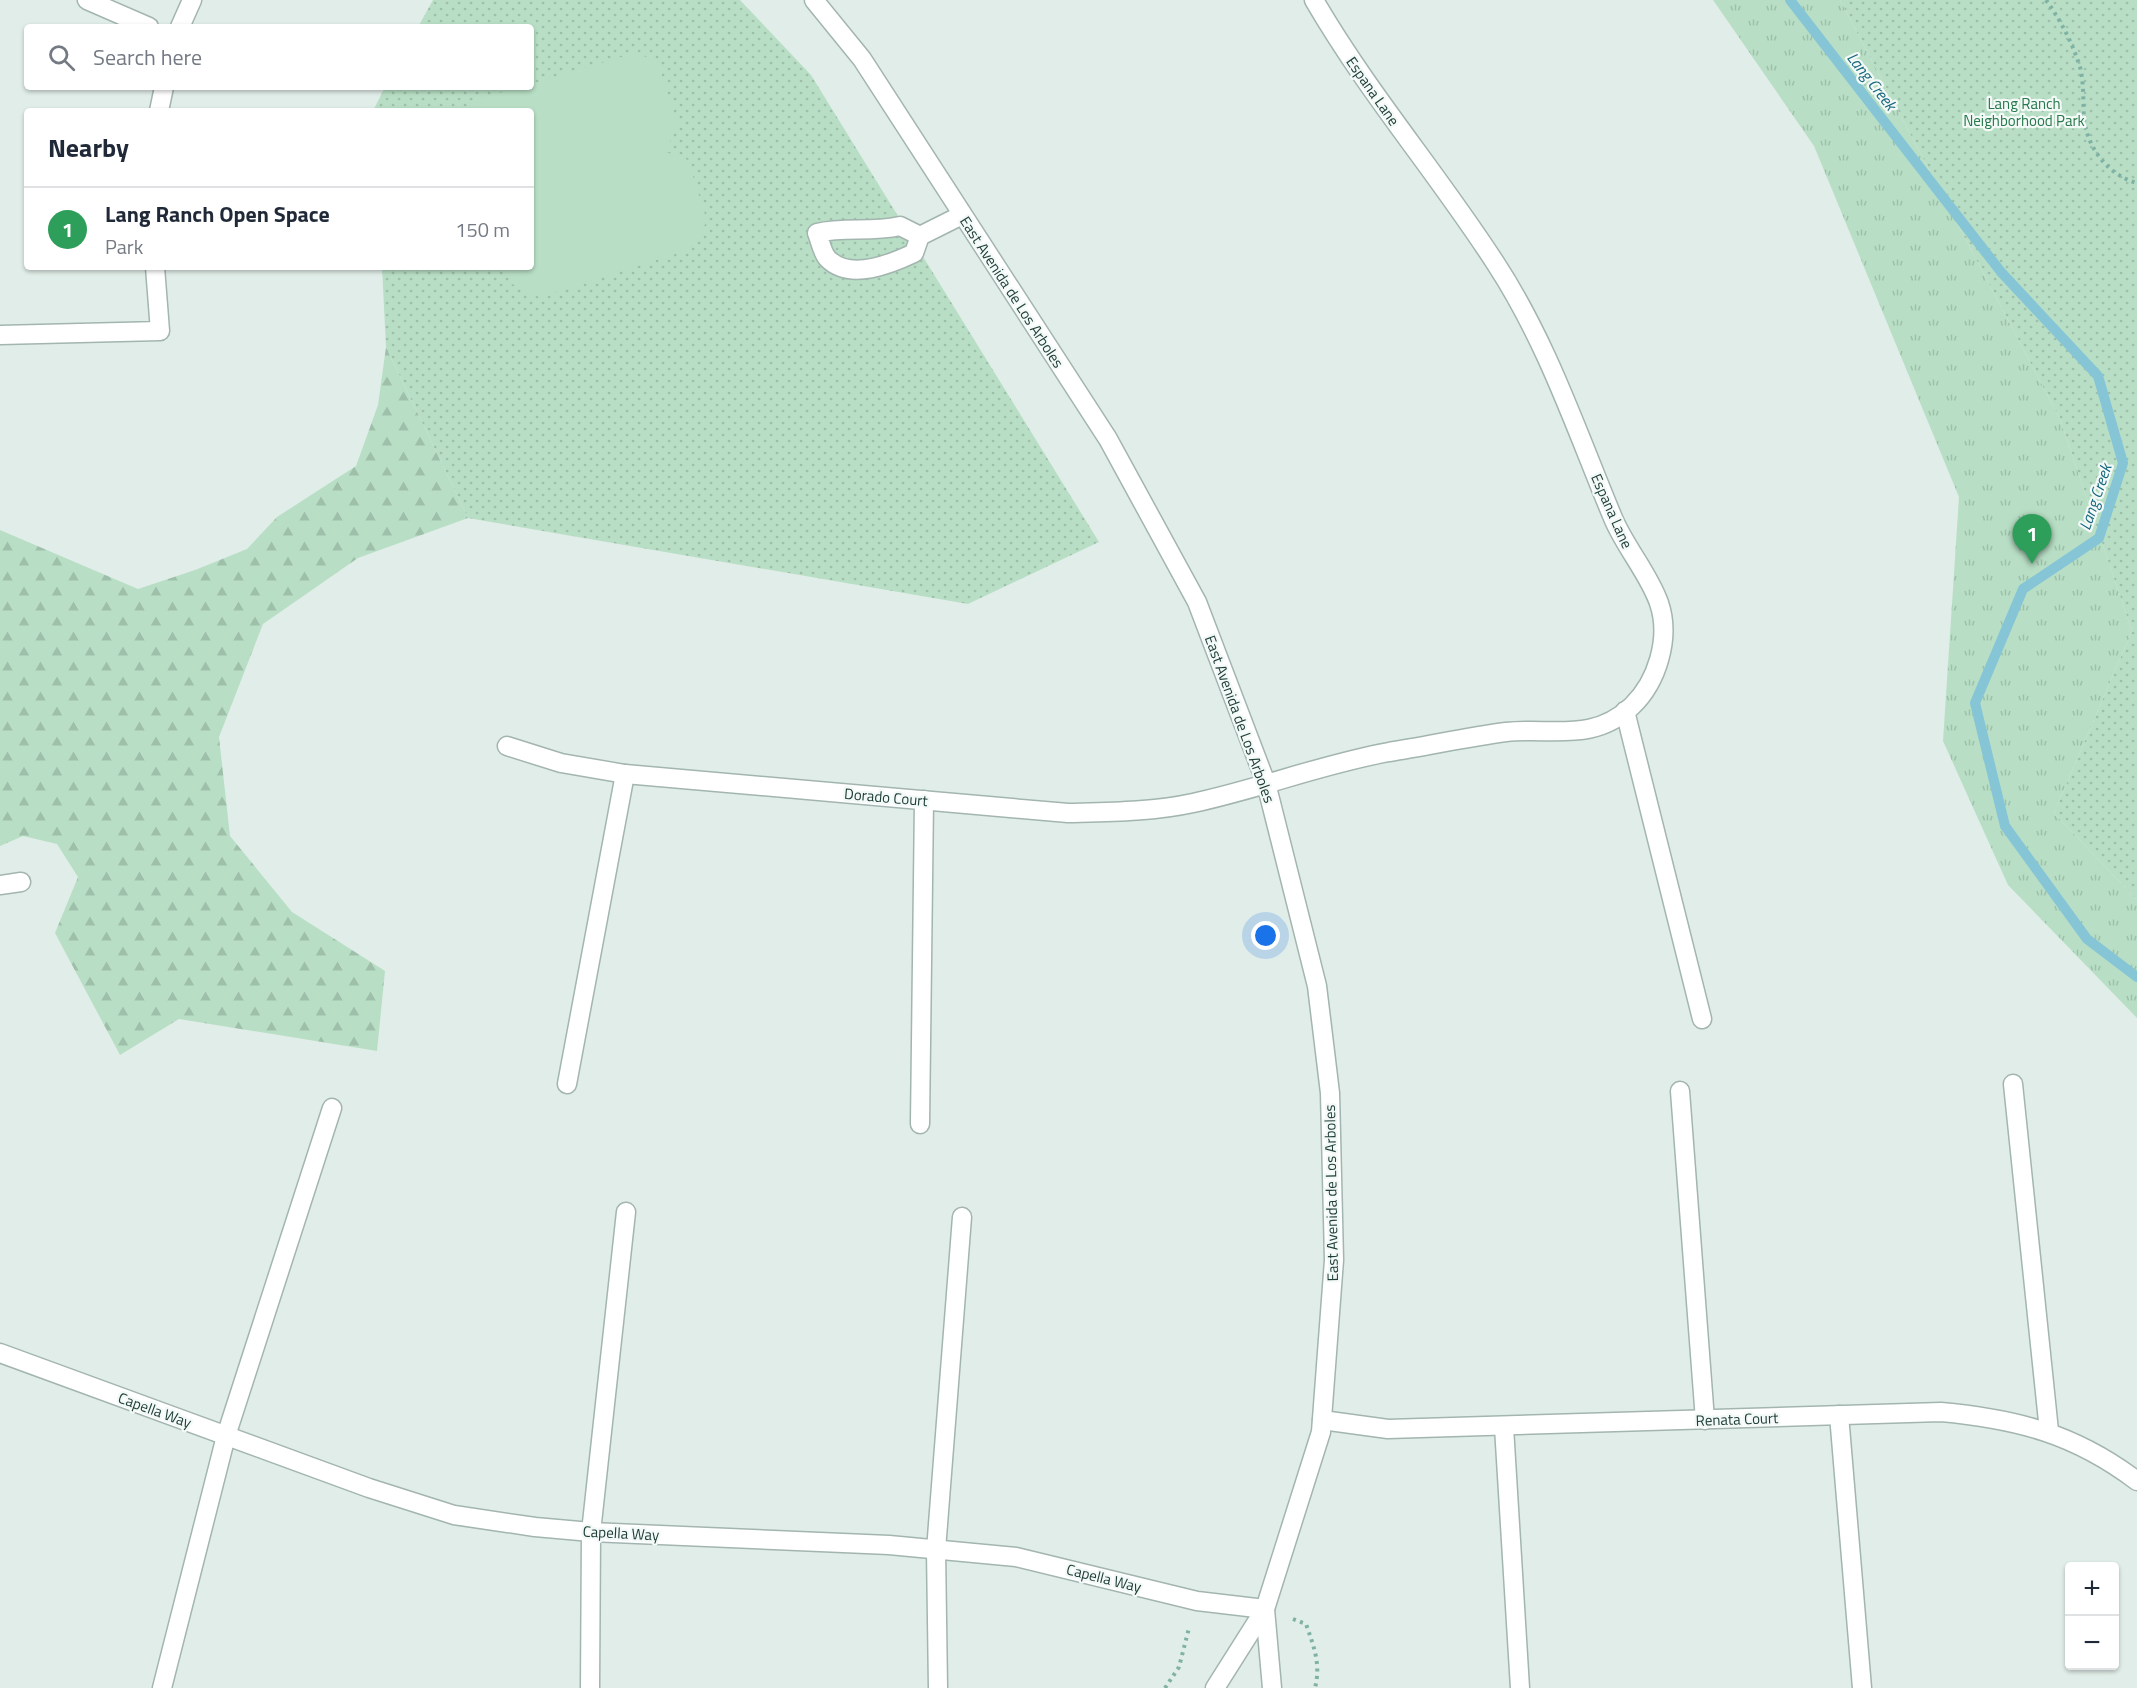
<!DOCTYPE html>
<html lang="en">
<head>
<meta charset="utf-8">
<style>
  :root { --surface:#fff; --page:#f6f6f7; --text:#1f2937; --muted:#747a83; --line:#e0e1e3; --accent:#825242 }
  body { margin:0; font-family:"Titillium Web",sans-serif; background:var(--page); color:var(--text) }
  .controls { position:absolute; right:18px; bottom:18px; display:grid; overflow:hidden; border-radius:6px; box-shadow:0 2px 4px #0004 }
  .controls button { width:54px; height:54px; display:grid; place-items:center; padding:0; border:0; border-bottom:2px solid var(--line); background:var(--surface); color:var(--text); font:30px sans-serif }
  .you { position:absolute; left:1266px; top:936px; width:21px; height:21px; margin:-15px; border:4px solid #fff; border-radius:50%; background:#1a73e8; box-shadow:0 0 0 9px #1a73e833 }
  .badge { display:grid; place-items:center; width:39px; height:39px; border-radius:50%; background:var(--accent); color:#fff; font-size:20px; font-weight:700 }
  .pin { position:absolute; translate:-50% -50px; filter:drop-shadow(0 2px 3px #0008) }
  .pin::after { content:''; position:absolute; top:32px; width:21px; height:18px; background:inherit; clip-path:polygon(0 0,100% 0,50% 100%) }
  .list { margin:0; padding:0; list-style:none }
  h2 { display:flex; justify-content:space-between; align-items:center; height:78px; margin:0; padding:0 24px; font-size:26px }
  h2 small { font-size:20px; font-weight:400; color:var(--muted) }
  .list li { display:grid; grid-template-columns:39px 1fr auto; gap:18px; align-items:center; box-sizing:border-box; height:84px; padding:0 24px; border-top:2px solid var(--line) }
  .list b { display:block; font-size:22px; white-space:nowrap }
  .list p { margin:0; font-size:20px; white-space:nowrap; color:var(--muted) }
  .list em { font-size:20px; font-style:normal; color:var(--muted) }
  .icon { flex:none; width:33px; height:33px; fill:none; stroke:currentColor; stroke-width:2; stroke-linecap:round; stroke-linejoin:round }
  .map { position:relative; flex:none; width:2137px; height:1688px; overflow:hidden }
  .search { position:absolute; background:var(--surface); box-shadow:0 2px 4px #0004; left:24px; top:24px; width:510px; height:66px; display:flex; align-items:center; gap:15px; box-sizing:border-box; padding:0 21px; border-radius:6px; color:var(--muted); font-size:22px }
  .panel { position:absolute; background:var(--surface); box-shadow:0 2px 4px #0004; left:24px; top:108px; width:510px; height:162px; border-radius:6px }
  .map>svg:first-child { display:block }
  .grass { fill:url(#grass-tufts) }
  .forest { fill:url(#forest-firs) }
  .park { fill:url(#park-dots) }
  .garden { fill:#b8dfc5 }
  .lines { fill:none; stroke-linecap:round; stroke-linejoin:round }
  .stream { stroke:#85c5d6; stroke-width:10 }
  .minor-casing { stroke:#a3b5b0; stroke-width:21 }
  .path { stroke:#7fb2a5; stroke-width:4; stroke-dasharray:3 4.5; stroke-linecap:butt }
  .minor { stroke:#fff; stroke-width:18 }
  .labels { text-anchor:middle; dominant-baseline:central; stroke-width:4.5; stroke-linejoin:round; paint-order:stroke }
  .street-label { font-size:15px; fill:#203e38; stroke:#f2f9f6 }
  .park-label { font-size:15px; fill:#27784b; stroke:#f2f9f6 }
  .water-label { font-size:16px; font-style:italic; fill:#16677f; stroke:#f2f9f6 }
</style>
</head>
<body>
<div class="map">
<svg width="2137" height="1688" viewBox="0 0 2137 1688">
  <defs>
    <pattern id="grass-tufts" width="24" height="20" patternUnits="userSpaceOnUse" patternTransform="scale(1.5)"><rect width="24" height="20" fill="#b8dfc5"/><path d="M3 7l-1-3M5 7V3M7 7l1-3M15 17l-1-3M17 17v-4M19 17l1-3" fill="none" stroke="#9ec0aa"/></pattern>
    <pattern id="forest-firs" width="22" height="20" patternUnits="userSpaceOnUse" patternTransform="scale(1.5)"><rect width="22" height="20" fill="#b8dfc5"/><path d="M5 1l3.5 6h-7zM16 11l3.5 6h-7z" fill="#9ec0aa"/></pattern>
    <pattern id="park-dots" width="8" height="8" patternUnits="userSpaceOnUse" patternTransform="scale(1.5)"><rect width="8" height="8" fill="#b8dfc5"/><path d="M2 2h.1M6 6h.1" fill="none" stroke="#9ec0aa" stroke-width="1.8" stroke-linecap="round"/></pattern>
  </defs>
  <rect width="100%" height="100%" fill="#e1ede8"/>
  <polygon class="grass" points="1713,0 1840,0 2060,419 2132,631 2054,813 2137,900 2137,1018 2008,885 1943,741 1959,497 1814,146"/>
  <polygon class="forest" points="386,347 468,518 358,558 263,624 219,737 230,836 292,912 385,971 377,1051 179,1019 120,1055 55,933 78,877 57,844 23,836 0,846 0,530 138,589 195,570 247,549 277,517 356,466 378,405"/>
  <g class="park">
    <polygon points="433,0 740,0 811,75 1099,542 968,604 468,518 386,347 382,267 531,267 531,111 373,111 385,87 531,87 531,27 418,27"/>
    <polygon points="1840,0 2137,0 2137,900 2054,813 2132,631 2060,419"/>
  </g>
  <polygon class="garden" points="635,53 657,61 677,122 666,152 688,160 707,221 691,249 539,297 512,284 508,267 531,267 531,111 471,111 476,100 520,87 531,87 531,84"/>
  <g class="lines">
    <polyline class="stream" points="1790,0 2001,272 2098,376 2123,463 2099,538 2023,589 1975,703 2005,826 2087,939 2137,977"/>
    <defs>
      <g id="minor">
        <polyline points="87,0 149,27"/>
        <polyline points="814,0 862,59 1108,439 1197,602 1266,783 1317,986 1330,1093 1334,1260 1321,1432 1265,1609 1215,1688"/>
        <polyline points="180,27 192,0"/>
        <polyline points="159,111 164,87"/>
        <path d="M920,236L900,226C869,233 846,226 817,233C820,240 822,253 828,259C850,281 891,264 914,253L920,236L962,215"/>
        <polyline points="0,335 160,331 155,267"/>
        <polyline points="1625,711 1702,1019"/>
        <path d="M507,746L561,763L625,774L1068,813C1109,812 1152,812 1193,803C1259,789 1322,764 1389,752C1428,746 1467,737 1506,732C1552,727 1593,743 1632,706C1657,682 1671,638 1659,603C1649,574 1625,547 1613,518C1577,432 1547,342 1496,264C1438,174 1368,93 1314,0"/>
        <polyline points="0,885 21,882"/>
        <polyline points="567,1084 625,774"/>
        <polyline points="2013,1084 2049,1431"/>
        <polyline points="1680,1091 1705,1420"/>
        <polyline points="920,1124 924,800"/>
        <polyline points="0,1353 369,1488 454,1515 535,1527 591,1532 889,1545 1016,1557 1197,1601 1265,1609"/>
        <polyline points="1839,1415 1862,1688"/>
        <path d="M1322,1420L1388,1429L1941,1412C2017,1419 2075,1434 2137,1481"/>
        <polyline points="1504,1427 1520,1688"/>
        <polyline points="1265,1609 1272,1688"/>
        <polyline points="162,1688 226,1436 332,1108"/>
        <polyline points="590,1688 591,1532 626,1212"/>
        <polyline points="938,1688 936,1550 962,1217"/>
      </g>
    </defs>
    <use href="#minor" class="minor-casing"/>
    <g class="path">
      <path d="M2046,0C2061,21 2072,42 2080,67C2084,83 2083,101 2084,118C2087,148 2108,175 2137,183"/>
      <path d="M1293,1619L1306,1624C1314,1647 1321,1664 1315,1688"/>
      <polyline points="1165,1688 1179,1667 1189,1628"/>
    </g>
    <use href="#minor" class="minor"/>
  </g>
  <g class="labels">
    <g class="street-label">
      <text transform="translate(1373 91) rotate(55)">Espana Lane</text>
      <text transform="translate(1012 292) rotate(57)">East Avenida de Los Arboles</text>
      <text transform="translate(1612 511) rotate(66)">Espana Lane</text>
      <text transform="translate(1240 719) rotate(70)">East Avenida de Los Arboles</text>
      <text transform="translate(886 797) rotate(5)">Dorado Court</text>
      <text transform="translate(1331 1193) rotate(-91)">East Avenida de Los Arboles</text>
      <text transform="translate(155 1410) rotate(20)">Capella Way</text>
      <text transform="translate(1737 1419) rotate(-2)">Renata Court</text>
      <text transform="translate(621 1533) rotate(3)">Capella Way</text>
      <text transform="translate(1104 1578) rotate(14)">Capella Way</text>
    </g>
    <g class="park-label">
      <text x="2024" y="103">Lang Ranch<tspan x="2024" dy="17">Neighborhood Park</tspan></text>
    </g>
    <g class="water-label">
      <text transform="translate(1872 81) rotate(52)">Lang Creek</text>
      <text transform="translate(2095 497) rotate(-71)">Lang Creek</text>
    </g>
  </g>
</svg>
<div class="controls">
<button>+</button>
<button>−</button>
</div>
<div class="you"></div>
<div class="pin badge" style="left:2032px;top:564px;background:#2e9e5b">1</div>
<div class="search"><svg class="icon" aria-label="search" viewBox="0 0 24 24"><circle cx="10" cy="10" r="6"/><path d="M15 15l6 6"/></svg>Search here</div>
<section class="panel">
<h2>Nearby<small></small></h2>
<ul class="list">
<li><span class="badge" style="background:#2e9e5b">1</span><div><b>Lang Ranch Open Space</b><p>Park</p></div><em>150 m</em></li>
</ul>
</section>
</div>
</body>
</html>
